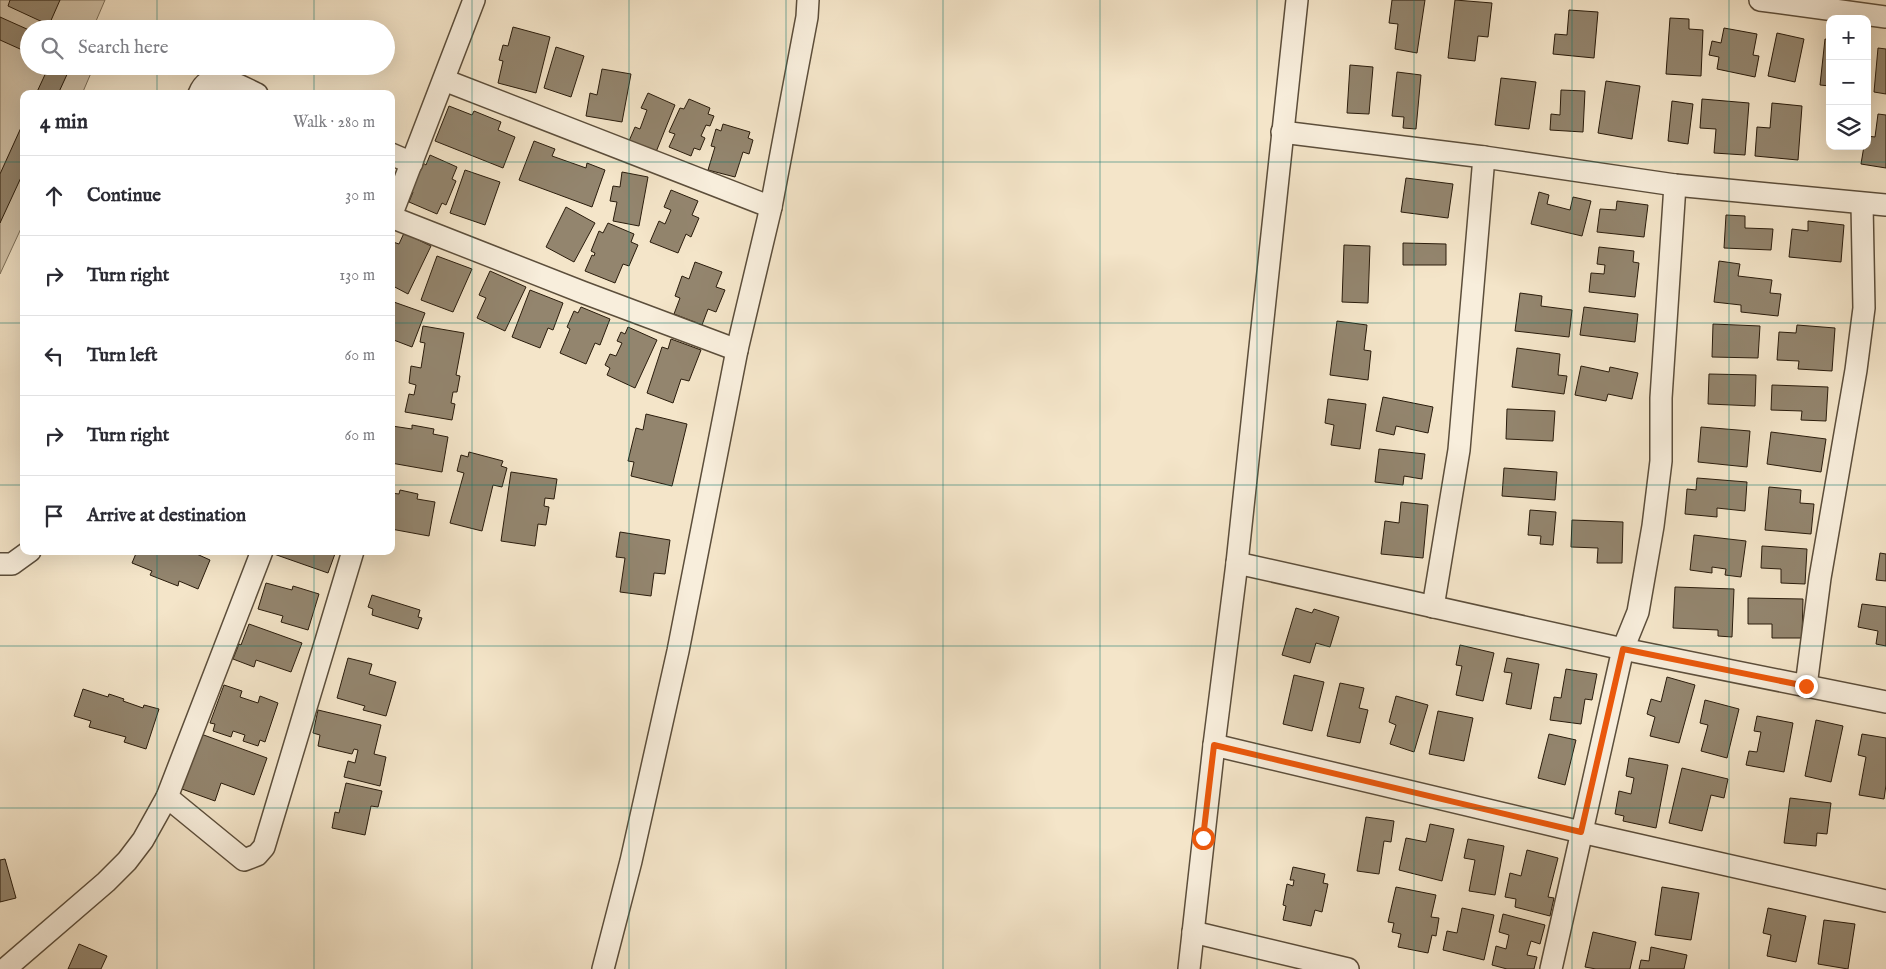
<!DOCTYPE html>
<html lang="en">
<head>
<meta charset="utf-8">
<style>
  :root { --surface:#fff; --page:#f2f2f3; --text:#2b2b33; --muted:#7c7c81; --line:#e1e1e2 }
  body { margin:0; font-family:"IM FELL English",serif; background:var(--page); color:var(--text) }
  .controls { position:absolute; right:15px; top:15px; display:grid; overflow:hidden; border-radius:10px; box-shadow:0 5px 20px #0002 }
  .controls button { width:45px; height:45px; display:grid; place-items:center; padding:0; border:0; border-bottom:1px solid var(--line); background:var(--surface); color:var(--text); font:25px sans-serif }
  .stop { position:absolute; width:15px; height:15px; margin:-11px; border:4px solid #ea580c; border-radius:50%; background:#fff }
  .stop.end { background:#ea580c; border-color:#fff; box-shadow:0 1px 5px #0008 }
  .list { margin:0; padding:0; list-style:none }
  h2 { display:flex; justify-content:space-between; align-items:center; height:65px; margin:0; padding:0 20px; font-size:21px }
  h2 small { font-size:16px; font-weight:400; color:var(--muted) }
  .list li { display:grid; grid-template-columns:32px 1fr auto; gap:15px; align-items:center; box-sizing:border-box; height:80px; padding:0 20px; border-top:1px solid var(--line) }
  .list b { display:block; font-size:19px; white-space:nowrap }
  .list em { font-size:16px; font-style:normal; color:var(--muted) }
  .icon { flex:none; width:28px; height:28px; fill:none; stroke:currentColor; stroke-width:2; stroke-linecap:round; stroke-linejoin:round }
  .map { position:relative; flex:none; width:1886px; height:969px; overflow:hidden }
  .search { position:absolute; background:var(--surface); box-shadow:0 5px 20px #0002; left:20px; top:20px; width:375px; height:55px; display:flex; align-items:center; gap:12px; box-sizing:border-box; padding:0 18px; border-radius:28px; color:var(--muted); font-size:19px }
  .panel { position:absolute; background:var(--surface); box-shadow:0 5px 20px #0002; left:20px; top:90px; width:375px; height:465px; border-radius:10px }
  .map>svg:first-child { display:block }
  .green { fill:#d2c3a9; stroke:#7e705a }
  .building { fill:#93856e; stroke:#2a1c0c }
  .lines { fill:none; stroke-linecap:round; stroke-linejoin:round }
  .street-casing { stroke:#5c4e3b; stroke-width:24 }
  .street { stroke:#f8eedc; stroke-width:21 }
  .route { stroke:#ea580c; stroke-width:6 }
  .grid { fill:none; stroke:#0f766e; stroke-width:1; stroke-opacity:0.55 }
</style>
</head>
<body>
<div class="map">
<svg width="1886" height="969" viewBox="0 0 1886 969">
  <rect width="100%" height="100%" fill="#f4e5c9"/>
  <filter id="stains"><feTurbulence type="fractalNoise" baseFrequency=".004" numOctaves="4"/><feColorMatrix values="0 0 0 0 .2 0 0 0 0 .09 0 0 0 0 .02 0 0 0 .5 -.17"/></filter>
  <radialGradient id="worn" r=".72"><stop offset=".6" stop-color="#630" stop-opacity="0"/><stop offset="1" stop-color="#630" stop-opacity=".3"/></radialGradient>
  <polygon class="green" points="0,0 105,0 96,21 112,28 29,29 29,66 94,66 82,94 24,94 24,222 0,274"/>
  <g class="building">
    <polygon points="10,0 60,0 49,25 8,6"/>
    <polygon points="1392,0 1425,0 1417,53 1395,49 1398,24 1389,23"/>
    <polygon points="1455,0 1492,3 1488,37 1478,36 1475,61 1448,58"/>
    <polygon points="1569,10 1598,12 1594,58 1553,54 1555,34 1567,35"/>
    <polygon points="0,17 29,30 29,53 0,40"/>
    <polygon points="1670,18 1689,19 1689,29 1703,30 1701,76 1666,74"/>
    <polygon points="513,27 550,37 536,93 498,83 503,61 499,60 503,45 508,46"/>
    <polygon points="1724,28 1757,34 1753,55 1759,56 1755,77 1717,69 1719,57 1709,55 1712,41 1721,43"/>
    <polygon points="1777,33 1804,39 1795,82 1768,76"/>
    <polygon points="1825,39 1830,40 1830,86 1820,85"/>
    <polygon points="556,47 584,56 571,97 544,88"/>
    <polygon points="1878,48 1886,49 1886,94 1874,92"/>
    <polygon points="1350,65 1373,67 1369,114 1347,113"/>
    <polygon points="49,66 70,66 70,68 58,94 36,94"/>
    <polygon points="602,69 631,74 622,122 586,116 590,93 597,95"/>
    <polygon points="1397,72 1421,75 1416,129 1403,128 1404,117 1392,116"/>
    <polygon points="1501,78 1536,82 1529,129 1495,125"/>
    <polygon points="1606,81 1640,86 1632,139 1598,133"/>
    <polygon points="1561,90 1585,91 1583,132 1550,130 1551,114 1560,115"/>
    <polygon points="648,93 675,105 656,152 629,141 635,127 640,129 647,110 641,108"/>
    <polygon points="689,99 710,108 708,114 714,116 710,126 706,125 701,136 705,138 700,150 694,148 691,156 669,147 675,134 669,132 680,108 684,109"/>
    <polygon points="1702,99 1749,103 1745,155 1714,153 1716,129 1700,128"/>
    <polygon points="1672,101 1693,104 1688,144 1668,141"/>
    <polygon points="1772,103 1802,106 1798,160 1755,156 1757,127 1770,128"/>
    <polygon points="449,106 472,115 474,111 501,122 498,130 515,137 503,168 435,141"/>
    <polygon points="1878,114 1886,115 1886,168 1861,164 1864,146 1867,146 1867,136 1875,137"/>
    <polygon points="24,121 24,171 0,223 0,174"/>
    <polygon points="723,124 750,132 748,138 753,140 749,154 743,152 735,177 708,170 715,147 711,146 716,129 721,131"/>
    <polygon points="534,141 555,149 552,156 586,168 587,163 605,170 592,207 519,180"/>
    <polygon points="430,155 457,167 452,179 456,181 446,205 442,203 437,214 409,202 413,192 411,191 423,163 426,165"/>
    <polygon points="465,170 500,182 485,225 450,213"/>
    <polygon points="622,172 648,177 639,226 613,221 617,202 610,201 613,186 620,187"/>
    <polygon points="1406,178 1453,184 1448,218 1401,212"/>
    <polygon points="671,190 698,201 692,215 699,218 691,237 686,234 678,253 650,242 659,221 665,224 671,210 664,207"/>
    <polygon points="1539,192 1549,195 1547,204 1570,210 1573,197 1591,201 1582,236 1531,224"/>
    <polygon points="1617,201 1648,205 1644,237 1597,232 1600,209 1616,210"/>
    <polygon points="566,207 595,223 574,262 546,247"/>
    <polygon points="1726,215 1745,216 1745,228 1773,229 1771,250 1724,248"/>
    <polygon points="1808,221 1844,225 1841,262 1789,257 1792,229 1808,231"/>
    <polygon points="608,223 634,234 631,242 638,245 629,266 623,264 615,283 585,271 592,255 594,256 595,253 591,251 599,231 603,233"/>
    <polygon points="404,233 431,246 408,294 391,285 391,245 393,242 399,244"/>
    <polygon points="1403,243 1446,244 1446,265 1403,265"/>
    <polygon points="1344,245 1370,246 1368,303 1342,302"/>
    <polygon points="1599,247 1634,251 1633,262 1639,263 1635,297 1589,292 1591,273 1604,274 1605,265 1597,264"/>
    <polygon points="437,256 472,269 453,312 421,300"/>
    <polygon points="1719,261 1740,264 1738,276 1772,280 1770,293 1781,294 1778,316 1741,312 1741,305 1714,302"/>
    <polygon points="695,262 722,272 716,287 725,290 716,312 708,309 702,325 674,314 680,298 675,296 682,276 689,279"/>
    <polygon points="490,271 526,287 505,331 477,318 486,298 479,295"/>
    <polygon points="530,290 563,303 553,330 548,328 540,348 512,337"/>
    <polygon points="1520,293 1542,296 1541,306 1572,310 1569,337 1515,331"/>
    <polygon points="391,301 425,313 412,347 391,339"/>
    <polygon points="581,307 610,319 600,345 595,343 586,364 560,353 570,329 567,327 574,311 578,313"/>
    <polygon points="1584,307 1638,314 1635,342 1580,335"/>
    <polygon points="1337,321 1367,325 1364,350 1371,351 1368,380 1330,375"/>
    <polygon points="1713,324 1760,326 1758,358 1712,357"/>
    <polygon points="1797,325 1835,328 1832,371 1798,369 1799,361 1777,360 1779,332 1796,333"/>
    <polygon points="423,326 464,333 456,375 460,376 457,392 453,392 451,403 455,404 452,420 405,412 409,394 414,395 416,385 409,383 411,366 421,368 425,343 420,342"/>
    <polygon points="628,327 657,340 635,388 607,375 610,368 605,365 610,354 616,356 622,343 617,341 621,332 625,334"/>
    <polygon points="671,339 701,350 689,381 681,379 673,403 647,393 662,347 668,349"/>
    <polygon points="1517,348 1560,354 1558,375 1567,376 1564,394 1512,387"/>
    <polygon points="1581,366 1609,372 1610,367 1638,373 1632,399 1608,394 1606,401 1575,395"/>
    <polygon points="1709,374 1756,375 1755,406 1708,404"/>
    <polygon points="1772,385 1828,387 1826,421 1801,420 1802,411 1771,410"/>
    <polygon points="1383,397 1433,407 1428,433 1396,426 1394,435 1376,431"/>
    <polygon points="1328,399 1366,404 1360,449 1331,445 1334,425 1325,423"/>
    <polygon points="1507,409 1555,411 1553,441 1506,439"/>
    <polygon points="646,414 687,424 672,486 631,476 634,462 628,461 636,428 643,430"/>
    <polygon points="412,425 434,429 433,434 448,437 442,472 391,463 392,426 412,429"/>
    <polygon points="1701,427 1750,431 1747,467 1698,462"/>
    <polygon points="1771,432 1826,439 1821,472 1767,464"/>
    <polygon points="1379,449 1425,454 1422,479 1404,476 1403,485 1375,482"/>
    <polygon points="469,452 503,461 501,466 507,468 502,487 493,485 482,531 450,523 464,473 457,471 461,455 468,457"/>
    <polygon points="1504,468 1557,472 1555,500 1502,496"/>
    <polygon points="511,472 557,479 554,499 545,498 544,506 549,507 546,525 538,524 535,546 501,541"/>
    <polygon points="1697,478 1747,482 1745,511 1717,508 1717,517 1685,514 1687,489 1696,490"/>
    <polygon points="1769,487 1801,490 1800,503 1814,504 1811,534 1765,530"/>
    <polygon points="400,490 418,494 417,499 435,502 429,536 391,529 391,493 399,494"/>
    <polygon points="1401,502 1428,505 1423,558 1381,554 1385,521 1399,523"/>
    <polygon points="1530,510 1556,512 1553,545 1540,544 1541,536 1528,535"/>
    <polygon points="1572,520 1623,522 1622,563 1597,563 1598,548 1571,547"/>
    <polygon points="620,532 670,540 665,574 654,573 651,596 620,592 625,558 616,557"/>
    <polygon points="1694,535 1746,541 1741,577 1725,575 1726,569 1712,567 1712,573 1690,570"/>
    <polygon points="1762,546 1807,549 1805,584 1781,583 1781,569 1761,568"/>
    <polygon points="137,551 190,551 210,560 198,589 179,581 178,586 150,575 152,571 132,563"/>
    <polygon points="271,551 336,551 328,573 271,553"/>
    <polygon points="1880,553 1886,554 1886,581 1876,580"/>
    <polygon points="266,583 292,590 293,586 319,594 308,630 281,622 283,616 258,609"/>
    <polygon points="1675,587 1734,589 1732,637 1718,636 1718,630 1673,628"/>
    <polygon points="372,595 420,610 418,617 422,618 418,629 372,615 373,609 368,607"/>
    <polygon points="1748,598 1803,599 1802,638 1772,638 1772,624 1748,624"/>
    <polygon points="1862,604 1886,607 1886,646 1876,644 1878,631 1858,627"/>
    <polygon points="1296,608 1312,613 1314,609 1339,617 1330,647 1316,643 1310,663 1282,655"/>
    <polygon points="249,624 302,643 291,672 256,660 254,667 233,659 239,644 241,645"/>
    <polygon points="1460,645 1494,653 1483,701 1456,695 1462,666 1456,665"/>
    <polygon points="348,658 372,664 369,674 396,682 386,716 363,710 365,706 337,698"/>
    <polygon points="1507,658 1539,664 1531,709 1506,704 1512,673 1504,672"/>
    <polygon points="1566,669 1597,674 1592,700 1585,699 1581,724 1550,720 1554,697 1561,698"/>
    <polygon points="1294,675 1324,682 1312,731 1283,724"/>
    <polygon points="1667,677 1695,685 1679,743 1650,736 1655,717 1647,714 1651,699 1661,702"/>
    <polygon points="1340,683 1364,688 1359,708 1368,710 1360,743 1327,736"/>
    <polygon points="224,685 242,691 240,697 258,703 260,696 278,703 265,742 260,740 258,746 243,741 245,735 233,731 231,737 213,731 215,724 210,723"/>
    <polygon points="83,689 108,697 109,694 124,699 123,701 143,708 144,705 159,709 146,749 124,742 126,737 89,727 91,721 74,716"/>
    <polygon points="1396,696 1428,705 1414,752 1390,744 1396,725 1389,722"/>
    <polygon points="1705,700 1739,709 1727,758 1701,751 1708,725 1700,723"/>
    <polygon points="318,710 381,725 374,754 386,757 380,786 344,777 348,761 355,763 358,750 354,749 352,754 318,746 320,735 313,733"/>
    <polygon points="1438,711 1473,718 1464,761 1429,754"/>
    <polygon points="1757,716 1793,723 1784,772 1746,765 1749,751 1757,752 1761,732 1754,731"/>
    <polygon points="1816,720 1843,726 1831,782 1805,776"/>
    <polygon points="201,734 267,758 254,795 221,783 215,801 182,789"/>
    <polygon points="1549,734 1576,740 1565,785 1538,778"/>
    <polygon points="1862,734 1886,738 1886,785 1884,799 1859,795 1866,757 1858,755"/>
    <polygon points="1629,758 1668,765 1656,828 1623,821 1624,816 1615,814 1619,791 1631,794 1634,778 1626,776"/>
    <polygon points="1682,768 1728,779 1724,798 1711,795 1702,831 1669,823"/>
    <polygon points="346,783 382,791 378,807 371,806 365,835 332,828 335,812 339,813"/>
    <polygon points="1790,798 1831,803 1827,834 1817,833 1816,846 1784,843"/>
    <polygon points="1366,817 1394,821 1391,842 1384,841 1379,874 1357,871"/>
    <polygon points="1430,824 1454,829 1442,881 1399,870 1406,838 1426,842"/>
    <polygon points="1468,839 1504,846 1495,895 1469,891 1475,860 1464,858"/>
    <polygon points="1527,850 1558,858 1548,897 1554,898 1550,916 1515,907 1516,899 1505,897 1510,873 1521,876"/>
    <polygon points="5,859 16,898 0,902 0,860"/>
    <polygon points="1293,867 1325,874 1323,883 1328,884 1322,912 1315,910 1311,926 1283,920 1286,906 1283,905 1287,884 1293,886 1294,880 1290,880"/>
    <polygon points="1396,887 1436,895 1431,917 1439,918 1436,936 1432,935 1428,953 1398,947 1401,934 1392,932 1394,923 1388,922"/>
    <polygon points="1662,887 1699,893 1691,940 1655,935"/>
    <polygon points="1462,908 1494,915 1484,960 1443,950 1447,931 1457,933"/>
    <polygon points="1768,908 1806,916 1796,962 1767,956 1771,935 1763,933"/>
    <polygon points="1503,914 1545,925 1540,944 1531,941 1527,955 1537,957 1534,969 1507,969 1492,965 1496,946 1506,949 1509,935 1499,932"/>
    <polygon points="1824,920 1855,924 1848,969 1818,964"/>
    <polygon points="1593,932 1636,942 1630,969 1596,969 1585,967"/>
    <polygon points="79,944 107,956 101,969 68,969"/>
    <polygon points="1651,947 1687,955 1684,969 1639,969 1641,960 1649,961"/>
  </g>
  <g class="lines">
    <defs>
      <g id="street">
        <polyline points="1760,0 1886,17"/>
        <polyline points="444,80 771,207"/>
        <path d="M199,94C210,66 239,86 257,94"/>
        <polyline points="1282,132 1484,157 1675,185 1886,205"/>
        <polyline points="391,154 412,163"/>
        <polyline points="391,216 474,0"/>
        <polyline points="391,217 582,292 737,350"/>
        <polyline points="1237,563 1623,649 1886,702"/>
        <polyline points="0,564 12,564 30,551"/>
        <polyline points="1433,607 1459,450 1484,157"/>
        <polyline points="1806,686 1820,578 1856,370 1864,308 1862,204"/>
        <polyline points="1214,745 1581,832 1886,901"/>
        <polyline points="167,797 244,860 257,855 264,847 353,551"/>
        <polyline points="1193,932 1348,969"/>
        <polyline points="5,969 106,882 127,861 143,840 167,797 262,551"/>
        <polyline points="603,969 631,861 678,651 737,350 771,207 807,17 808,0"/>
        <polyline points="1189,969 1214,745 1237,563 1297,0"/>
        <polyline points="1551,969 1623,649 1638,612 1653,526 1661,461 1661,398 1675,185"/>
      </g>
    </defs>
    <use href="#street" class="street-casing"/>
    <use href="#street" class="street"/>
  </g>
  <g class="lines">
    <polyline class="route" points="1203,838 1214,745 1581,832 1623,649 1806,686"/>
  </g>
  <path class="grid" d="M157,0V29M314,0V29M472,0V969M629,0V969M786,0V969M943,0V969M1100,0V969M1257,0V969M1414,0V969M1572,0V969M1729,0V969M157,66V94M314,66V94M0,162H24M391,162H1886M0,323H24M391,323H1886M0,485H24M391,485H1886M157,551V969M314,551V969M0,646H1886M0,808H1886"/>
  <rect width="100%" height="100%" filter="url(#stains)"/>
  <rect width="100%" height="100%" fill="url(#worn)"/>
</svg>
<div class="controls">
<button>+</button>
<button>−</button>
<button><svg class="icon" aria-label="layers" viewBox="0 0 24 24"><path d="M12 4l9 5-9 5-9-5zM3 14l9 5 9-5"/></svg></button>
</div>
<div class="stop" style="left:1203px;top:838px"></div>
<div class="stop end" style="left:1806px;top:686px"></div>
<div class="search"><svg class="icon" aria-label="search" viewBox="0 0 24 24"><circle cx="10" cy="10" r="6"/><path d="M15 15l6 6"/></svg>Search here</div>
<section class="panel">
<h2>4 min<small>Walk · 280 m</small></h2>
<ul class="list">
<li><svg class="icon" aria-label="ahead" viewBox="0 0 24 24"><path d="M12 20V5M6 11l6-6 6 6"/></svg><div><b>Continue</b></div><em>30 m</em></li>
<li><svg class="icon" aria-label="right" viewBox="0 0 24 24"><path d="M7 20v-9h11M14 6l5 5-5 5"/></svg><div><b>Turn right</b></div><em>130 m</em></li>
<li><svg class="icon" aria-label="left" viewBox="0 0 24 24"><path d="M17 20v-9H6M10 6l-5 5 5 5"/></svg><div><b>Turn left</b></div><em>60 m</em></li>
<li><svg class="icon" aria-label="right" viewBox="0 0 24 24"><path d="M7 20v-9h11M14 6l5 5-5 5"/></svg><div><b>Turn right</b></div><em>60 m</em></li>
<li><svg class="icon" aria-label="arrive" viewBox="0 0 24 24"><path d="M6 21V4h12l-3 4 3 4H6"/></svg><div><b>Arrive at destination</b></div></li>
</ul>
</section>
</div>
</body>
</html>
